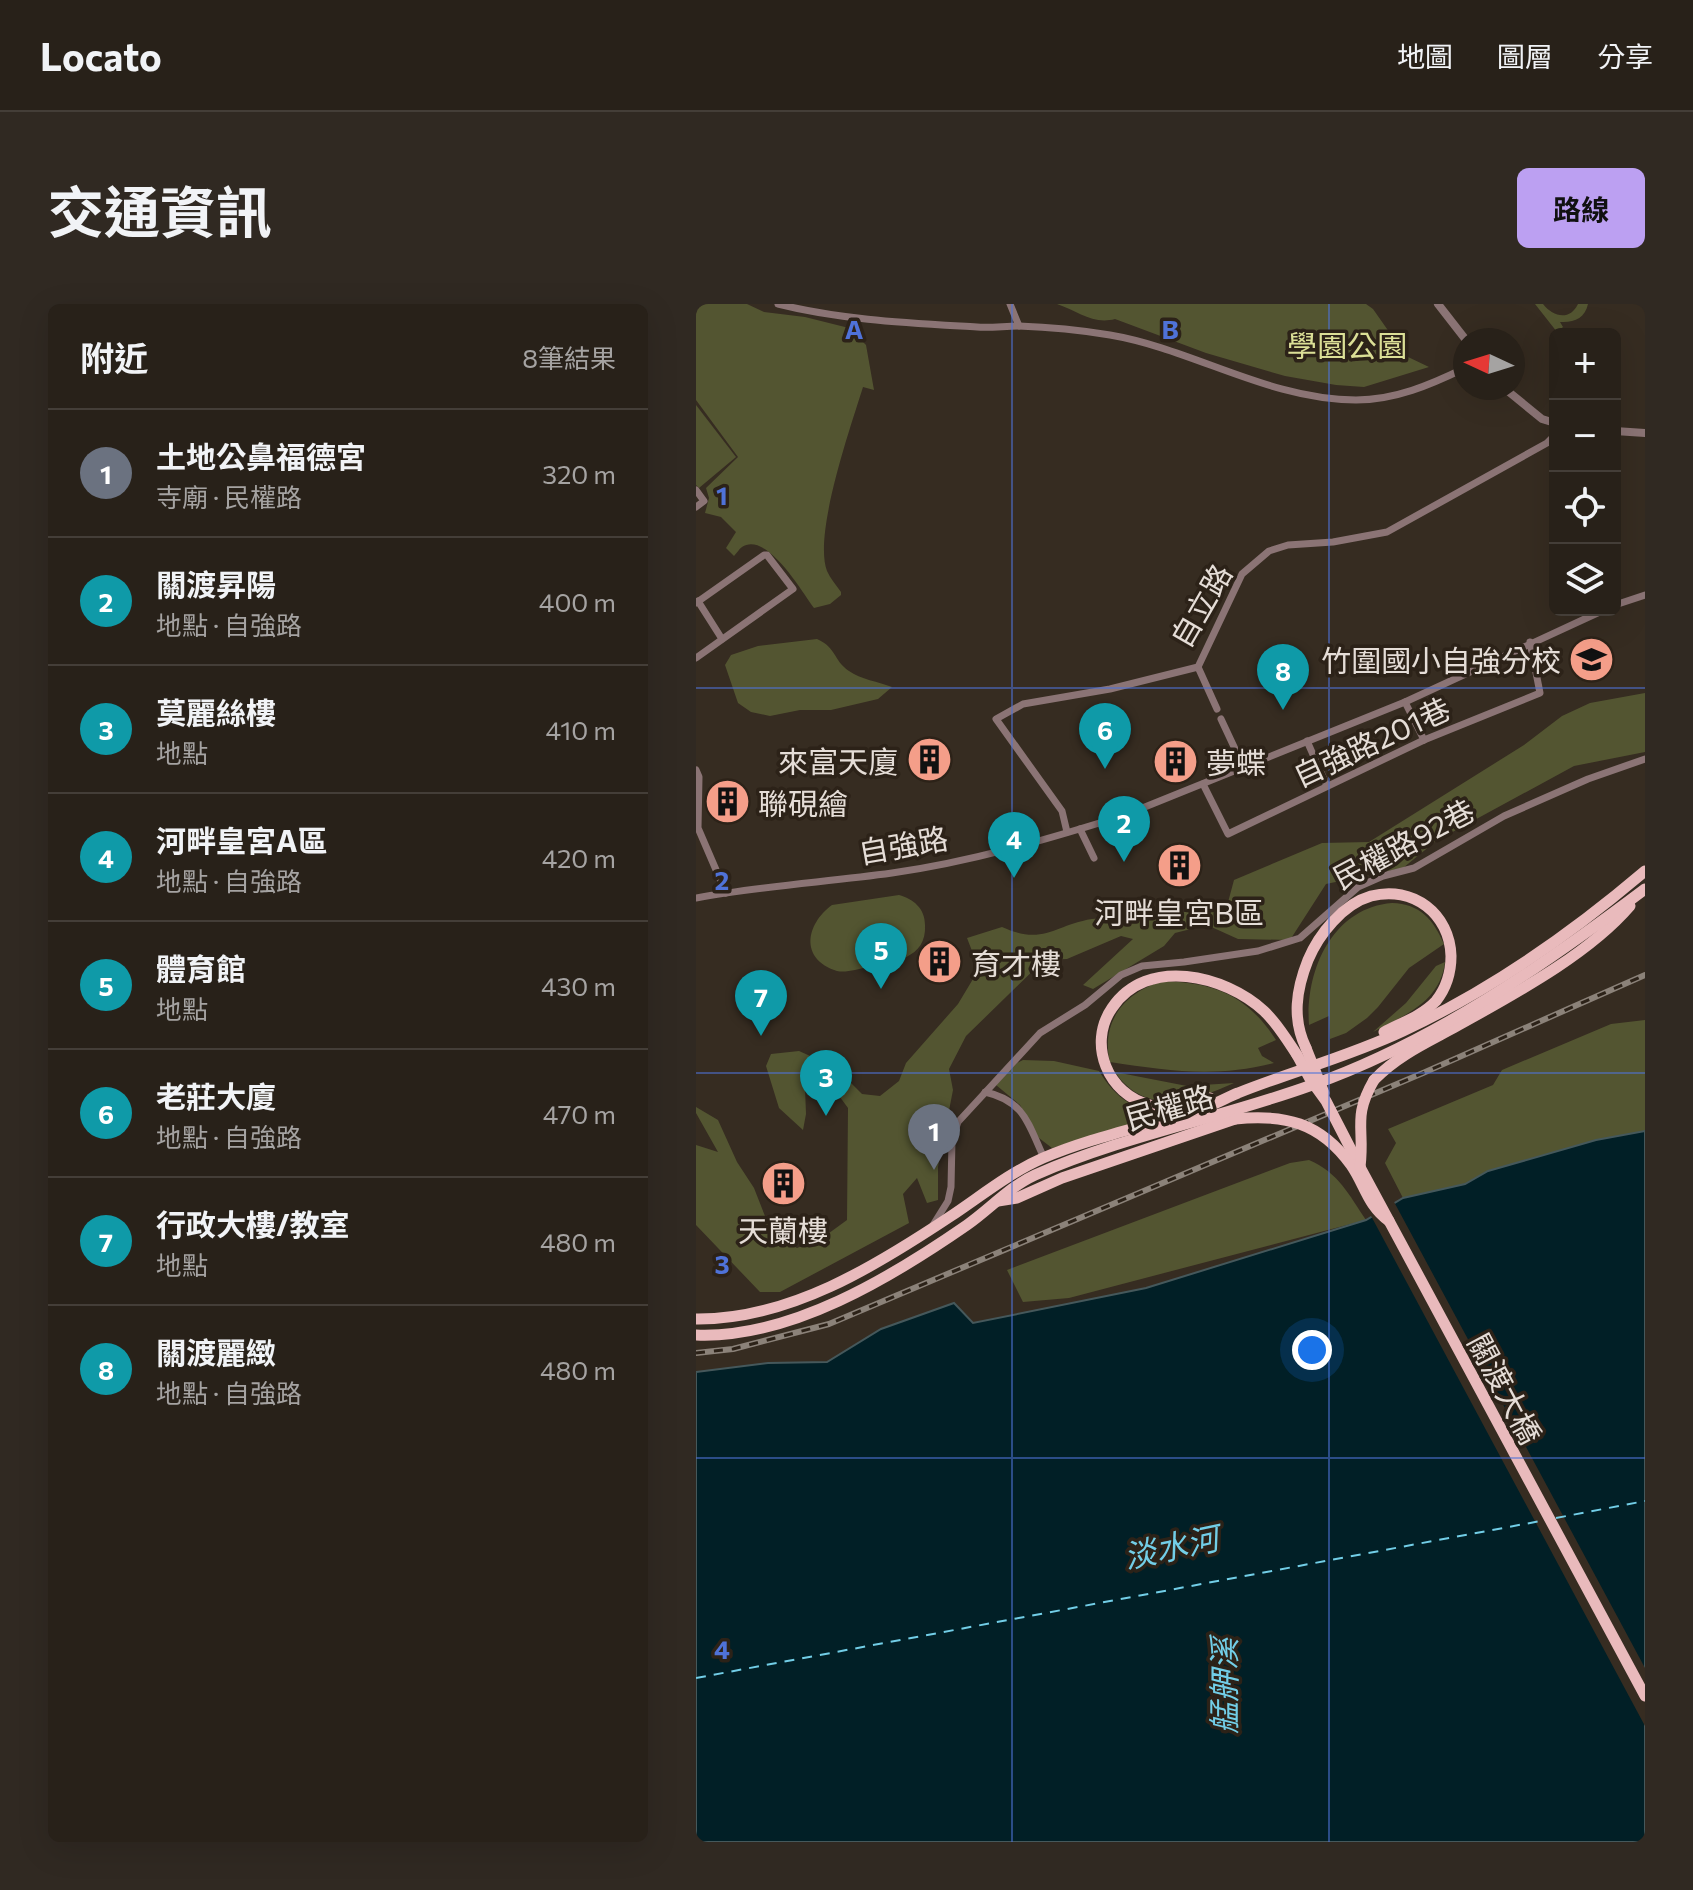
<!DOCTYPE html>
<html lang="zh-TW">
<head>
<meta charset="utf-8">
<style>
  :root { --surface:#282119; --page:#302922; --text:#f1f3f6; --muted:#a5a3a2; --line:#443e38; --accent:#bca0f2 }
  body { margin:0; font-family:Commissioner,"Noto Sans TC",sans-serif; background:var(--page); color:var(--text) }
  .controls { position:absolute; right:24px; top:24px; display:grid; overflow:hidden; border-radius:12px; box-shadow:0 8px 32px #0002 }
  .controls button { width:72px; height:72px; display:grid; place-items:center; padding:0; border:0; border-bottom:2px solid var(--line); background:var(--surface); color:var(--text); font:40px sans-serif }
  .compass { position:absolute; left:757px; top:24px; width:72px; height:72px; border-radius:50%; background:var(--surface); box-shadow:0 8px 32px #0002; rotate:274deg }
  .you { position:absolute; left:616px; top:1046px; width:28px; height:28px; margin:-20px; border:6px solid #fff; border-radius:50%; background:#1a73e8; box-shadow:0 0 0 12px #1a73e833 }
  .badge { display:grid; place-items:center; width:52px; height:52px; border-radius:50%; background:var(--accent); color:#fff; font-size:26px; font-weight:700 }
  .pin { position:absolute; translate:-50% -66px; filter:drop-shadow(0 2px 4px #0008) }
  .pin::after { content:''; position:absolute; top:42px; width:28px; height:24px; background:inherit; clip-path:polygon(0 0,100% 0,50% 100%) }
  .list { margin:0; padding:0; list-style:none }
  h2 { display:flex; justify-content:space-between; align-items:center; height:104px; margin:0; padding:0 32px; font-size:34px }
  h2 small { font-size:26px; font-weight:400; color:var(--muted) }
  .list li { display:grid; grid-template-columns:52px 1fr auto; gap:24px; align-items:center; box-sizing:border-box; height:128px; padding:0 32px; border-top:2px solid var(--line) }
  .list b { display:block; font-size:30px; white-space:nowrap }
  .list p { margin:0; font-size:26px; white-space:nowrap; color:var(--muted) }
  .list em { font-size:26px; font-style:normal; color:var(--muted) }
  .icon { flex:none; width:44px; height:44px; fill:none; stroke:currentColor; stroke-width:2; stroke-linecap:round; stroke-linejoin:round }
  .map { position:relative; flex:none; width:949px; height:1538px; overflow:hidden; border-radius:12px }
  header { display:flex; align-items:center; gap:48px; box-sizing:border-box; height:112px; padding:0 40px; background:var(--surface); border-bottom:2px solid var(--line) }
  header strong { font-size:38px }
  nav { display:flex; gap:44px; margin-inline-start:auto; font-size:28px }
  .intro { display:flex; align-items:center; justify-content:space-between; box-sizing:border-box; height:192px; padding:0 48px }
  h1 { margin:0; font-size:56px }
  .button { padding:20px 36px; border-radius:12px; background:var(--accent); color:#111; font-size:28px; font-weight:700 }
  main { display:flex; gap:48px; padding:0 48px }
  aside { flex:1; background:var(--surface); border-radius:12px; box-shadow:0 8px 32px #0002 }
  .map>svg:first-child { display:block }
  .green { fill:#535531 }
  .water { fill:#011f26; stroke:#45585b; stroke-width:2 }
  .pier { fill:#362c21 }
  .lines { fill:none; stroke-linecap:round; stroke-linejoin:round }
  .ferry { stroke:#72cee7; stroke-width:2; stroke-dasharray:10 8; stroke-linecap:butt }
  .minor { stroke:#8b7475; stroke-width:7 }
  .tertiary { stroke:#8b7475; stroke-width:8 }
  .primary { stroke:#e9babc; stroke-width:11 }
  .rail-casing { stroke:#8b8279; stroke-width:6 }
  .rail { stroke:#2c2218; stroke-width:3; stroke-dasharray:9; stroke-linecap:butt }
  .primary-bridge { stroke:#e9babc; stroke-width:11 }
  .grid { fill:none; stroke:#4f72d8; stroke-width:2; stroke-opacity:0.55 }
  .labels { text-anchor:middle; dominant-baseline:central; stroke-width:7; stroke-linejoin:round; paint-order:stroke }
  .park-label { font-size:30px; fill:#dbdf96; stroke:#2c2218 }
  .street-label { font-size:30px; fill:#e5ddd7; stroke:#2c2218 }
  .poi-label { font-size:30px; fill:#e5ddd7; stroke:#2c2218; text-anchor:start }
  .water-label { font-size:32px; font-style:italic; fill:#72cee7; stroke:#2c2218 }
  .grid-label { font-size:26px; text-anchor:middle; font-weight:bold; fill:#4f72d8; stroke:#2c2218; stroke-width:7; stroke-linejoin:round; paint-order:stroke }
</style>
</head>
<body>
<header>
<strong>Locato</strong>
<nav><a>地圖</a><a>圖層</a><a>分享</a></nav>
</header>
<div class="intro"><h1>交通資訊</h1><a class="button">路線</a></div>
<main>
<aside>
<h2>附近<small>8筆結果</small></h2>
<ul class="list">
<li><span class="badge" style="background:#6b7280">1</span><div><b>土地公鼻福德宮</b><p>寺廟 · 民權路</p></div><em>320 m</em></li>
<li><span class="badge" style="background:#0f9aa8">2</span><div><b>關渡昇陽</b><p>地點 · 自強路</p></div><em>400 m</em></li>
<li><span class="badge" style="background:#0f9aa8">3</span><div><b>莫麗絲樓</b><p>地點</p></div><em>410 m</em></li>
<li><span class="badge" style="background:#0f9aa8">4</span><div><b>河畔皇宮A區</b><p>地點 · 自強路</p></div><em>420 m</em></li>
<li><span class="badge" style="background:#0f9aa8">5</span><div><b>體育館</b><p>地點</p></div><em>430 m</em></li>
<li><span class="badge" style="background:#0f9aa8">6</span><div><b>老莊大廈</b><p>地點 · 自強路</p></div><em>470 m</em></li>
<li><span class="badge" style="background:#0f9aa8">7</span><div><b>行政大樓/教室</b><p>地點</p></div><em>480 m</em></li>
<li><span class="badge" style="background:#0f9aa8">8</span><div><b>關渡麗緻</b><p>地點 · 自強路</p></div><em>480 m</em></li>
</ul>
</aside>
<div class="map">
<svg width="949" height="1538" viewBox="0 0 949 1538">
  <rect width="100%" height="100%" fill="#362c21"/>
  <g class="green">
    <path d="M0,0H51L68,8L109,13L153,24L170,41L178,86L167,83C155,122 117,230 131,267C134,274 140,281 145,288V291L134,300L118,304C106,288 71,227 46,243C43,245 41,249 38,252L30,244L40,228L25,213L9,209L13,194L10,184L42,153L0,96Z"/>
    <path d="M361,0H670L677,5L710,52L733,63L668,83L640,81L589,72L510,49L419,15C397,21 382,7 361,0Z"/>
    <path d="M839,0H847C857,13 874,17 882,0H892C889,14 878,19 864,18L867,23L861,28Z"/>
    <polygon points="0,101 40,153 3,184 0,181"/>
    <path d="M121,335C141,344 137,356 153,367C164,375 183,378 196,383L182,395L135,406H104L74,412L55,408L42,399L29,361L35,351L62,342Z"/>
    <path d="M949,389V448L878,462L740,537L707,564L630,580L594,636L542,635L511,621L479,629L468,642L397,685L387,681L437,635L425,632L371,655L348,656L270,732L253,765L257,786L242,863V896L231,899L221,874L207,890L213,919L84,988H64L0,921V841L22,848L0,809V803L22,816L41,858L58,884L76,930L101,944L129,932L151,916L152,804L130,774L109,784L110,810L107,826L83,804L70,762L75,750L103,747L139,763L166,790L184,792L203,777L210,759L262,700L283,665L271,634L306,623C348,642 358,621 396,615C418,612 442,615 465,615L469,603L477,611L512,602H531L538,576L626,539L673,538L828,441L866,412L894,399Z"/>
    <path d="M203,591C217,595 229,604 229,621C231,655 197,658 171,663C162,665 150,669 141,667C103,655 110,620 136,601Z"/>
    <path d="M696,599C724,600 737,615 748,640L713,664L682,703L671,714L650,729L634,735L633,712L613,721C609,667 636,604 696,599Z"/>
    <path d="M749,658C744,698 709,711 677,728L710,699L740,662Z"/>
    <path d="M468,677C519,679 551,691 580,736L562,744L566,752L578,759C520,774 473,767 414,758C404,717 430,687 468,677Z"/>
    <polygon points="949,716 949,827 900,836 792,867 769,880 707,894 689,859 700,839 692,825 797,781 806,766 915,720"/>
    <path d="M327,756L358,757L403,767C420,795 440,808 473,810L356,844L343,834L324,801L300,781L321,759Z"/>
    <path d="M419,768L491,782L538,779C496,798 449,812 419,768Z"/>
    <path d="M613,856C643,869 653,891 670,916L373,994L327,998L311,966L594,859Z"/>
  </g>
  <polygon class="water" points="949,827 949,1538 0,1538 0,1068 72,1059 131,1058 185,1025 258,999 277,1019 450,984 670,916 707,894 769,880 792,867 900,836"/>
  <polygon class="pier" points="697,896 949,1364 949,1422 674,910"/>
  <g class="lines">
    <g class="ferry">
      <polyline points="860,1214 949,1197"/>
      <polyline points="0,1374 850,1216"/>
    </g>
    <g class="minor">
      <path d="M82,0C145,16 215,19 281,23C295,24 309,22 323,22C353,23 384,26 414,31C497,45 573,96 660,96C699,96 734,81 769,64"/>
      <polyline points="314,0 323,22"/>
      <polyline points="0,186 8,197 0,203"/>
      <polyline points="2,297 26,335"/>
      <polyline points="0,299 68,251 71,251 97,285 0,354"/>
      <polyline points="919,301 949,291"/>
      <polyline points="502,363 521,405"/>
      <polyline points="709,398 728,436"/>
      <polyline points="525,415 547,462"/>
      <polyline points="611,437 631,482"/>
      <polyline points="0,466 3,473 2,524 30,589"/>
      <polyline points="507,480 532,530 728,436 844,389 834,338"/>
      <polyline points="384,525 398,554"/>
      <polyline points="371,528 366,507 300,415 327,400 414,385 502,363 546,270 573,247 592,241 637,238 691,228 851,139 859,131"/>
      <path d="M0,594C64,582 131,578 196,569C274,558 353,535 429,511L709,398L908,306"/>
      <path d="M289,788C329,797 332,820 348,854"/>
      <polyline points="237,921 252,897 255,883 256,836 262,818 344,729 389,701 425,671 446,662 488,658 562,647 604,634 662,583 687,572 718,564 808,512 892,475 949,455"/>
    </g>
    <g class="tertiary">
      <polyline points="742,0 770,36"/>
      <polyline points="808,84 846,115 859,119"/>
      <polyline points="919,127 949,129"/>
    </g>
    <g class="primary">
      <path d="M610,744C596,715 600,686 612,656C623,630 647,600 675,592C717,581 754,610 755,652C755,669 751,683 740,697C726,712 705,719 688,728"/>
      <path d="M678,776C702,751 732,738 761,722C818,690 892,651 934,602"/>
      <path d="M514,794C495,799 473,806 454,801C412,791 391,740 416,704C451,652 529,671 568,707C581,719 591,736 601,751"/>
      <polyline points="664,863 949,1392"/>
      <polyline points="302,897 321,894 366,874 539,815"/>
      <path d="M0,1015C93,1016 180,962 255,912C285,892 313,869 347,854C399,832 456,821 509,803C521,800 531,793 542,789C597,767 654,752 707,727C795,686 875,630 949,567"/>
      <path d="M0,1031C94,1035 196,973 271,921C294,905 313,883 339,871C427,832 525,814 616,781C737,738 847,662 949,585"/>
    </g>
    <defs>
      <polyline id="rail" points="0,1049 37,1045 133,1020 727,769 949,671"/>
    </defs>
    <use href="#rail" class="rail-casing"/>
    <use href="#rail" class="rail"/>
    <g class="primary-bridge">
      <polyline points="610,744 628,789"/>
      <polyline points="601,751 614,775 630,797 664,863"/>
      <path d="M539,815C588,810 624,818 655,861C669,881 671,901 693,917"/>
      <path d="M664,863C669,824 656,814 678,776"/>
    </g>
  </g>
  <path class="grid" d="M316,0V1538M633,0V1538M0,384H949M0,769H949M0,1154H949"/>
  <defs>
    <symbol id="school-disc" viewBox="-11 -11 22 22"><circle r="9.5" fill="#f49e89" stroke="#2c2218"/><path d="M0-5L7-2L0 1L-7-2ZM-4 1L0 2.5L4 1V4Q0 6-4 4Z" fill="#111"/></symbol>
    <symbol id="building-disc" viewBox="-11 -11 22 22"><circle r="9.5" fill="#f49e89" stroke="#2c2218"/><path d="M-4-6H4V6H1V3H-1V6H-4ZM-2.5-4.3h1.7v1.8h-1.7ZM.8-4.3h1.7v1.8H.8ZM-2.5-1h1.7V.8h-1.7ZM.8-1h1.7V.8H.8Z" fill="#111"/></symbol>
  </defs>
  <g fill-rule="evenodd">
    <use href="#school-disc" x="870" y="330" width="51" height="51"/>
    <use href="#building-disc" x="208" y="430" width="51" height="51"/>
    <use href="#building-disc" x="454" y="432" width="51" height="51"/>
    <use href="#building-disc" x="6" y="472" width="51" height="51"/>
    <use href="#building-disc" x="458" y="536" width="51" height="51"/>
    <use href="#building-disc" x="218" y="632" width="51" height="51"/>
    <use href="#building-disc" x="62" y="854" width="51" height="51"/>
  </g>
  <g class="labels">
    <g class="park-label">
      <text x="651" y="40">學園公園</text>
    </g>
    <g class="street-label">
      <text transform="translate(504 301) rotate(-60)">自立路</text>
      <text transform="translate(675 437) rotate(-25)">自強路201巷</text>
      <text transform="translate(707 539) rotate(-28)">民權路92巷</text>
      <text transform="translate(207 540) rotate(-10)">自強路</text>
      <text transform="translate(473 802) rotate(-16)">民權路</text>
      <text transform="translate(810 1084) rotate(62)">關渡大橋</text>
    </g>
    <g class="poi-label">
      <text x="865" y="355" text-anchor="end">竹圍國小自強分校</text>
      <text x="202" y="456" text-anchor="end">來富天廈</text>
      <text x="510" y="457">夢蝶</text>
      <text x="62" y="498">聯硯繪</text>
      <text x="483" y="607" text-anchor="middle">河畔皇宮B區</text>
      <text x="275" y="658">育才樓</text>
      <text x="87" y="925" text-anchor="middle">天蘭樓</text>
    </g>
    <g class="water-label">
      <text transform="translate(475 1242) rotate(-12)">淡水河</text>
      <text transform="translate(527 1382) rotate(-90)">艋舺溪</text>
    </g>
  </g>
  <g class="grid-label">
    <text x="158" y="35">A</text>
    <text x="474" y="35">B</text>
    <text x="26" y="201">1</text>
    <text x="26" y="586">2</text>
    <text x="26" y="970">3</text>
    <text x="26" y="1355">4</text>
  </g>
</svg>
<div class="controls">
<button>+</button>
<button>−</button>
<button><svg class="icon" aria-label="locate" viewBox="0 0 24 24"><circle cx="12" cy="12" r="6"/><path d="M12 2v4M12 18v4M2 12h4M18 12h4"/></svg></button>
<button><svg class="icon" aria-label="layers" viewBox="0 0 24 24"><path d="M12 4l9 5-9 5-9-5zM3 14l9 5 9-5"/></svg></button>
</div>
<svg class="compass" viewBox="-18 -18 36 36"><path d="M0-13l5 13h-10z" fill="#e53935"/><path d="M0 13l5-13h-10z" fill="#a5a3a2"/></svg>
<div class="you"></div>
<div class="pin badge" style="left:238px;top:866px;background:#6b7280">1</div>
<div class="pin badge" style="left:428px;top:558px;background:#0f9aa8">2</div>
<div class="pin badge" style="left:130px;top:812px;background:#0f9aa8">3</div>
<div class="pin badge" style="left:318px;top:574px;background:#0f9aa8">4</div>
<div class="pin badge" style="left:185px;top:685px;background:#0f9aa8">5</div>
<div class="pin badge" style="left:409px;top:465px;background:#0f9aa8">6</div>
<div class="pin badge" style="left:65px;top:732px;background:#0f9aa8">7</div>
<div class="pin badge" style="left:587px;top:406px;background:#0f9aa8">8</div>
</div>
</main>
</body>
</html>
